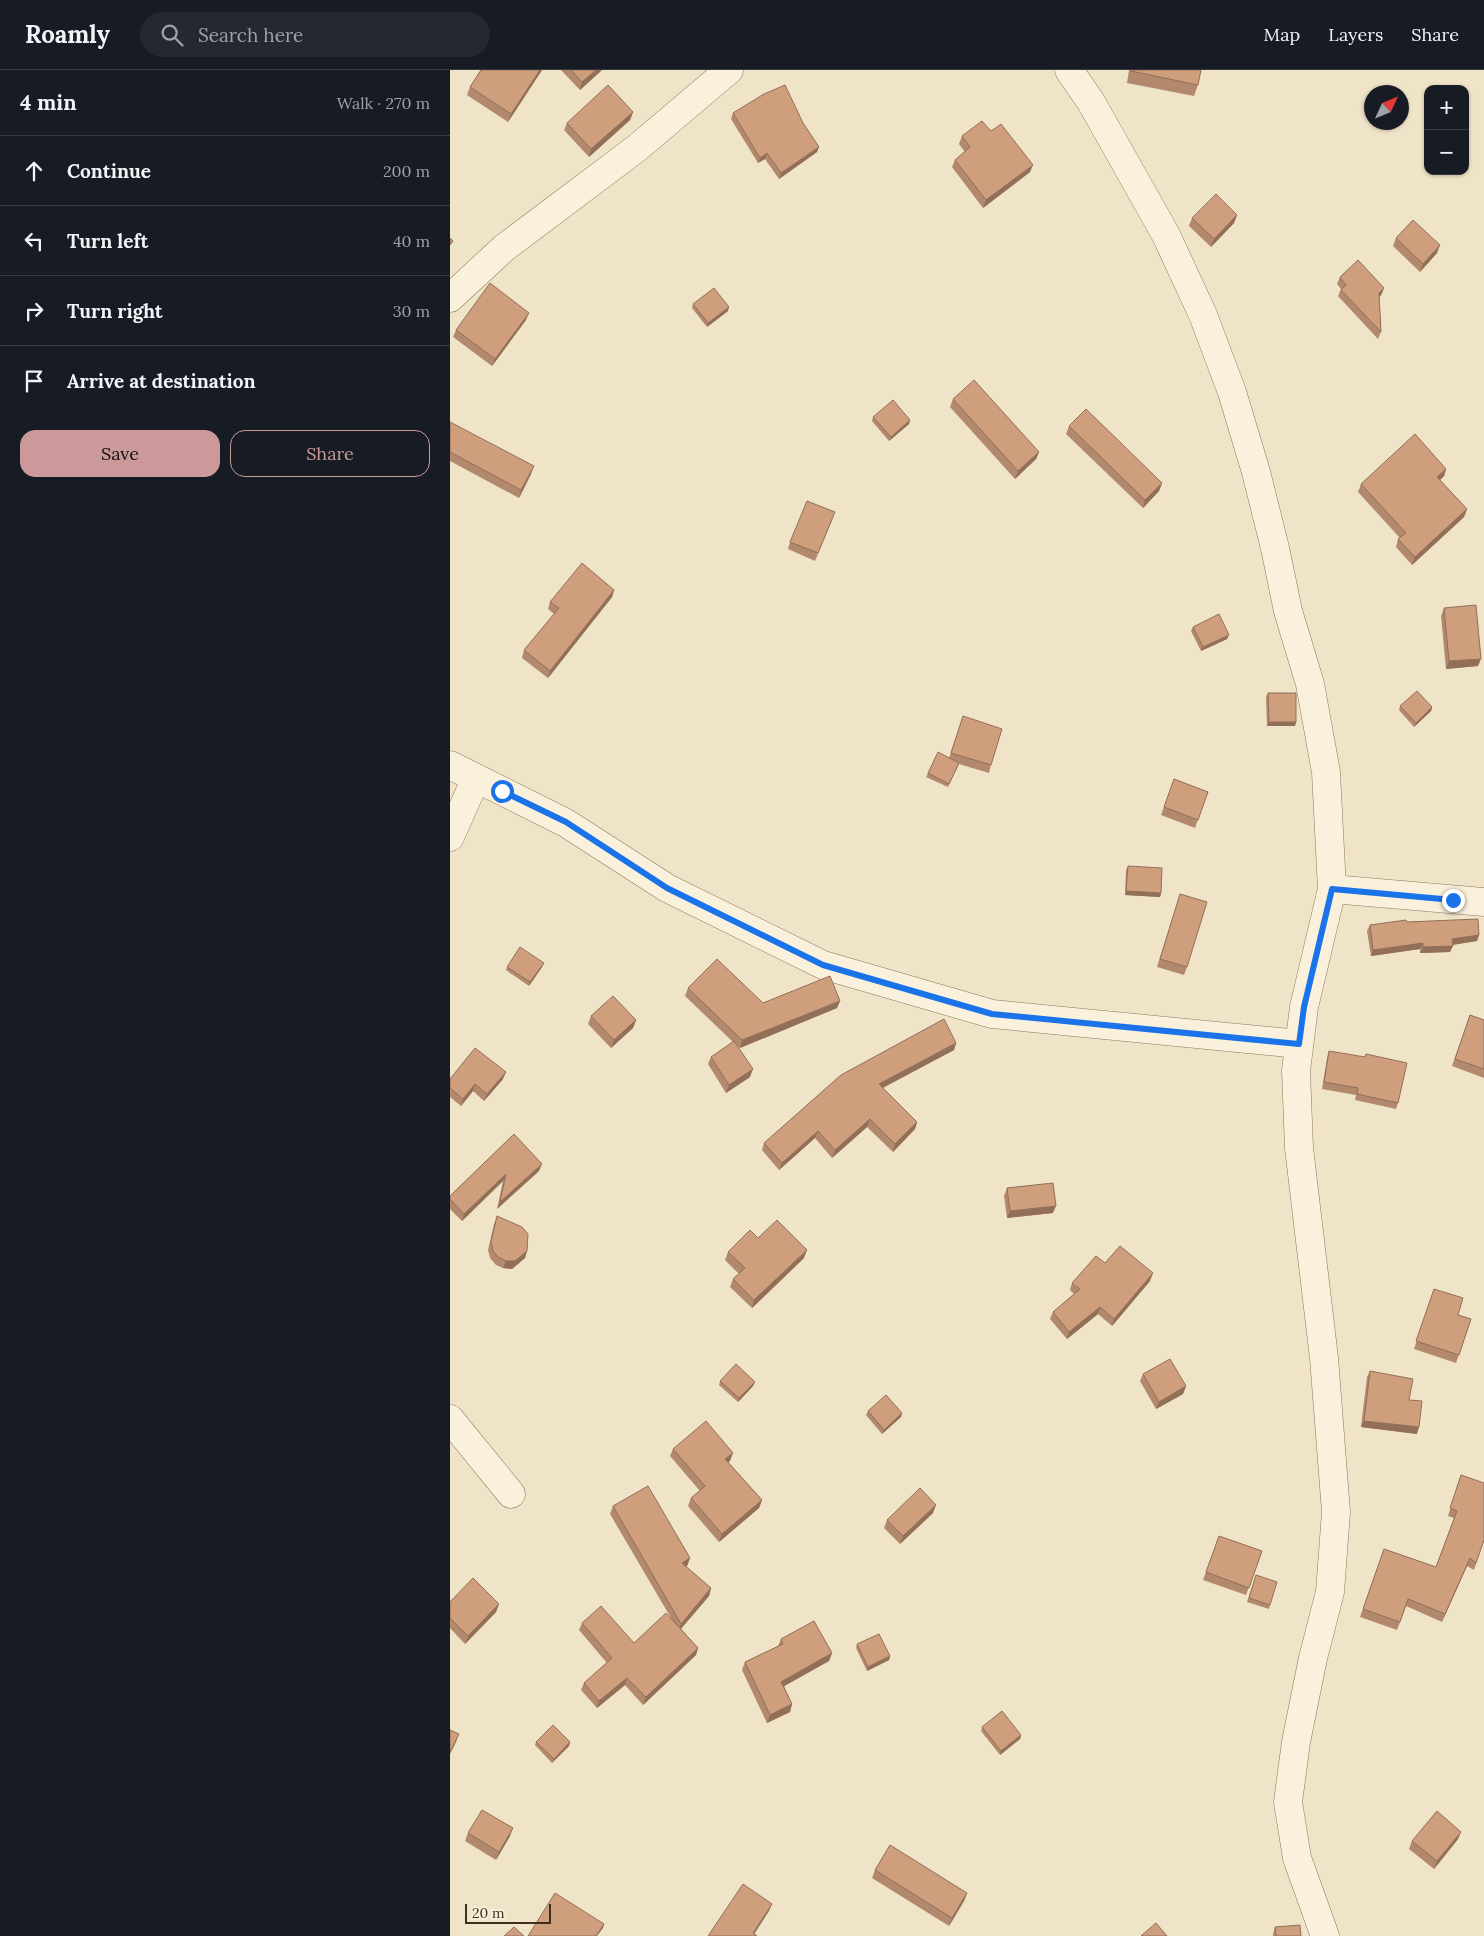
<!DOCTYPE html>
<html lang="en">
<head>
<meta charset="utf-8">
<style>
  :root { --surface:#171b24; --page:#242831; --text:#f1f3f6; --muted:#9ea1a6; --line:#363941; --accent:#cc999b }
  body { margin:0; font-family:Lora,serif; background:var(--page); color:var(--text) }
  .controls { position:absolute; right:15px; top:15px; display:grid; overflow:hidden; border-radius:10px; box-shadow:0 1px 4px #0004 }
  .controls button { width:45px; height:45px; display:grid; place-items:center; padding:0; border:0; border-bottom:1px solid var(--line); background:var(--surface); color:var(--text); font:25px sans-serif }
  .compass { position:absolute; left:914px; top:15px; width:45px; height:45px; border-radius:50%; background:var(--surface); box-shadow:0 1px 4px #0004; rotate:46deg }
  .scale { position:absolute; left:15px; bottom:12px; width:86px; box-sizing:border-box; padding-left:5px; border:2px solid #3d2e20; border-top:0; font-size:14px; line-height:18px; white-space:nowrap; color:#3d2e20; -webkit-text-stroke:4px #f7eed8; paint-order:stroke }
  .stop { position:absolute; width:15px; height:15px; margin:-11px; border:4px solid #1a73e8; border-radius:50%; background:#fff }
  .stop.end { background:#1a73e8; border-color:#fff; box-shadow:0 1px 5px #0008 }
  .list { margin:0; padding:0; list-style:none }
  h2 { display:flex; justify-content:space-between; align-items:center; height:65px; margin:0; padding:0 20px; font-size:21px }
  h2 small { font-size:16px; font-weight:400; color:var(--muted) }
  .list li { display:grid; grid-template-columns:32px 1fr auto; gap:15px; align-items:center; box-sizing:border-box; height:70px; padding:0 20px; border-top:1px solid var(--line) }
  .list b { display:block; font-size:19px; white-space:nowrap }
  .list em { font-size:16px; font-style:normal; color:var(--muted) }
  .actions { display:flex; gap:10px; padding:15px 20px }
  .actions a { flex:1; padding:11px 0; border:1px solid var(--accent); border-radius:15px; text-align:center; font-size:18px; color:var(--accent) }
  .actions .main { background:var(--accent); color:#111 }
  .icon { flex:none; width:28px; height:28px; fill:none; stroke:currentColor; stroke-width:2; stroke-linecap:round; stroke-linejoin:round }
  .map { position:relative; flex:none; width:1034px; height:1866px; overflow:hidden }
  header { display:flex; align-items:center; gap:30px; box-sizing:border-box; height:70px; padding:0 25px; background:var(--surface); border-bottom:1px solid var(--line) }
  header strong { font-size:24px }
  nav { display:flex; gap:28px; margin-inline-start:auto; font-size:18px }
  .search { width:350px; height:45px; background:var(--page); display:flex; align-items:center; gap:12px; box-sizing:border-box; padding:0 18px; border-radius:28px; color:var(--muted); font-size:19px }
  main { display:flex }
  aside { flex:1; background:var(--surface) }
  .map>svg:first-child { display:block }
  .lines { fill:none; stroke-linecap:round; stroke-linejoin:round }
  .minor-casing { stroke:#8d765c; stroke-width:29 }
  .minor { stroke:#faf1dc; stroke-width:28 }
  .wall { fill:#b2896c }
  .shaded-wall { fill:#916f58 }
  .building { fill:#cf9f7d; stroke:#916f58 }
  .route { stroke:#1a73e8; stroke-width:6 }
</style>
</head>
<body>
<header>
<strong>Roamly</strong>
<div class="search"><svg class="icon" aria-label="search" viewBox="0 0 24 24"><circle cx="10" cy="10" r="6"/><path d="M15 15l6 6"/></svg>Search here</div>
<nav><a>Map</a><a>Layers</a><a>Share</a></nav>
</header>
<main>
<aside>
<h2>4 min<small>Walk · 270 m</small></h2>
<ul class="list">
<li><svg class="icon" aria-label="ahead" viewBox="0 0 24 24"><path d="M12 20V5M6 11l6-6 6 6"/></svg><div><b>Continue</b></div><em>200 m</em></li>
<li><svg class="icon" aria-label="left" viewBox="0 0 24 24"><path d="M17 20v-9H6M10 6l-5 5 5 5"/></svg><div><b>Turn left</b></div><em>40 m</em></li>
<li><svg class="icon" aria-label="right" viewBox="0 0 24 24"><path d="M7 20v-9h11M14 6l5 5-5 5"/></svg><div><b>Turn right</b></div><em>30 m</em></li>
<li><svg class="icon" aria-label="arrive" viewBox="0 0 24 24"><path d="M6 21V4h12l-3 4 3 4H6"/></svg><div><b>Arrive at destination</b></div></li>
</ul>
<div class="actions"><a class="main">Save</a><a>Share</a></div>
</aside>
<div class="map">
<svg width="1034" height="1866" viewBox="0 0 1034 1866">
  <rect width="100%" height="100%" fill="#f0e4c8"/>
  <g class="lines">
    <defs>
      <g id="minor">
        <polyline points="619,0 641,32 716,165 753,245 782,322 806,402 825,478 838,541 860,614 876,702 882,819 854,937 846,1001 849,1078 874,1288 886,1442 880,1522 863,1588 846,1672 838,1732 847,1788 875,1866"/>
        <polyline points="0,228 54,178 187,78 279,0"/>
        <polyline points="0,695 116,753 217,818 373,895 542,944 849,974"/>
        <polyline points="0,767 26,708"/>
        <polyline points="882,819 1034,832"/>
        <polyline points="0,1349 61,1424"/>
      </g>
    </defs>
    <use href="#minor" class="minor-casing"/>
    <use href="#minor" class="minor"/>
  </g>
  <g class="wall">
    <polygon points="31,0 92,0 58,52 17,25 20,17"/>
    <polygon points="111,0 152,0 130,20"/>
    <polygon points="679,0 751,0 748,15 744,26 677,13"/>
    <polygon points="183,42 180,50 139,87 114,60 117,53"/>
    <polygon points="283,43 353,53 369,77 367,82 329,109 315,89 308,93 281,49"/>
    <polygon points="541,61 580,102 533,138 502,97 505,90 515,82 509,74 512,66"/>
    <polygon points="787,145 784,153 761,177 739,156 742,148"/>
    <polygon points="946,168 987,183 970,202 943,176"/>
    <polygon points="890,207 934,218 931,225 929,227 931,262 928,269 888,226 891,219 887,214"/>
    <polygon points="243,234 278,241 257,257 242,238"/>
    <polygon points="76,250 42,296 3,267 6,260"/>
    <polygon points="503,329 589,382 586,389 565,409 500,337"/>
    <polygon points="423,347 460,350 459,354 439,371 422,351"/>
    <polygon points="0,352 81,404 69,428 0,391"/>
    <polygon points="619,356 712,413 709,421 693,438 616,364"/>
    <polygon points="996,399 994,406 990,410 1017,439 1014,447 962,495 946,477 948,469 950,468 908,422 911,414"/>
    <polygon points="382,450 365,491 338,479 340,472"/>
    <polygon points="164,520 162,527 98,608 72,588 74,580 104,544 98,539 100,532"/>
    <polygon points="994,538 1028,596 996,599 991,546"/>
    <polygon points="743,557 777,569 751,581 741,561"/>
    <polygon points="818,623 846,652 845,656 817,656 816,627"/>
    <polygon points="950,636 982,637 981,641 964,657 949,640"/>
    <polygon points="513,646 541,695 539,703 509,694 498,717 476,707 478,703 499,688"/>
    <polygon points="724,709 758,722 745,758 711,745"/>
    <polygon points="678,796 711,823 710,827 675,825 676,800"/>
    <polygon points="730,824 737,897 734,905 707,897"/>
    <polygon points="957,852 1029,865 1027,871 1003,875 1000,882 970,883 970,879 921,886 917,861 920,855"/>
    <polygon points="57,897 92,897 79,916 56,900"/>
    <polygon points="238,918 313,933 390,931 387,938 290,978 287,976 300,1007 276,1023 258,994 261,987 283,972 235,926"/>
    <polygon points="1020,945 1034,950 1034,1008 1002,996"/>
    <polygon points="141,946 186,950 183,958 161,978 138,954"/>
    <polygon points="506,973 504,980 433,1018 467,1052 465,1059 443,1082 417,1057 382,1088 365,1068 329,1100 312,1080 314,1073"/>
    <polygon points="879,981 948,1033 946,1039 905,1030 906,1025 872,1019 877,988"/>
    <polygon points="0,1009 53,1009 34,1031 23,1021 11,1036 0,1027"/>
    <polygon points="64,1064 89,1101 47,1139 53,1111 12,1151 0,1139 0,1126"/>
    <polygon points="557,1118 603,1143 557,1148 554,1126"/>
    <polygon points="47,1146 77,1181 75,1188 62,1199 53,1198 46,1195 40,1188 38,1180 44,1154"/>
    <polygon points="308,1168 354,1188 302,1238 280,1217 283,1209 289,1204 275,1190 278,1182"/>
    <polygon points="655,1193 700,1211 662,1256 648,1244 617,1269 600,1249 603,1242 624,1224 620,1220 622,1213"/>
    <polygon points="984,1219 1008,1245 1021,1249 1006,1293 964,1279"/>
    <polygon points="920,1301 959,1330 967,1364 911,1357 917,1307"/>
    <polygon points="693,1304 736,1316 733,1324 706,1339 690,1311"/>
    <polygon points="270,1311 305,1312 303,1316 288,1332 269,1315"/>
    <polygon points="418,1341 451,1347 432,1364 416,1345"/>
    <polygon points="223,1379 280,1391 278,1392 312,1430 309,1438 269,1472 238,1436 241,1428 250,1421 220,1386"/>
    <polygon points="1011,1405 1034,1470 1024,1500 1017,1496 992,1552 956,1536 947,1560 910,1547 934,1479 986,1497 1004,1448 998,1446"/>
    <polygon points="163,1436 240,1488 237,1496 236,1497 261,1518 259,1526 231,1559 248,1578 246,1585 193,1635 175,1615 147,1638 131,1620 134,1613 157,1593 129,1560 132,1553 184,1573 221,1548 160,1444"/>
    <polygon points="483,1443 450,1474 434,1458 437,1450"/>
    <polygon points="769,1466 812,1481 796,1525 753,1510"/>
    <polygon points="806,1505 820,1535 819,1539 797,1532"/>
    <polygon points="0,1532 49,1534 46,1542 15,1574 0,1558"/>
    <polygon points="331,1569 382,1583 379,1591 334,1616 342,1634 340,1642 317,1653 292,1600 295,1592 328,1576"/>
    <polygon points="407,1574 440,1586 439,1590 417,1601 406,1578"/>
    <polygon points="532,1657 571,1665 570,1669 550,1685 531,1661"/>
    <polygon points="86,1672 120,1672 119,1676 102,1693 85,1675"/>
    <polygon points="18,1763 60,1766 46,1790 15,1771"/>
    <polygon points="1008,1769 984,1799 959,1779 962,1771"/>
    <polygon points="425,1800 517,1823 514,1831 499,1856 422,1808"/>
    <polygon points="825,1857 851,1866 823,1866 823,1864"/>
  </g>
  <g class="shaded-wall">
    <polygon points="90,0 92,0 58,52 61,44"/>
    <polygon points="146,0 152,0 130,20 132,12"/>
    <polygon points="183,42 180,50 139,87 141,79"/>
    <polygon points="369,77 367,82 329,109 331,103"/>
    <polygon points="317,83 315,89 308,93 310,88"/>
    <polygon points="583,95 580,102 533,138 536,130"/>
    <polygon points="787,145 784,153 761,177 764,169"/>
    <polygon points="990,175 987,183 970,202 973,194"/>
    <polygon points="934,218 931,225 927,230 929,223"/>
    <polygon points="279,237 278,241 257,257 258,253"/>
    <polygon points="79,243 76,250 42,296 45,289"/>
    <polygon points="460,350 459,354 439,371 441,367"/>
    <polygon points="589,382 586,389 565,409 568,401"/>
    <polygon points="84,396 81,404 69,428 71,420"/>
    <polygon points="996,399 994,406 985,415 987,407"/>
    <polygon points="712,413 709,421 693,438 695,430"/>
    <polygon points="1017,439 1014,447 962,495 965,487"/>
    <polygon points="164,520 162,527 98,608 100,601"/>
    <polygon points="779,565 777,569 751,581 753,577"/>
    <polygon points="1031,589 1028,596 996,599 999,591"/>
    <polygon points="982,637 981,641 964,657 966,653"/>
    <polygon points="819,652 846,652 845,656 817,656"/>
    <polygon points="676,821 711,823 710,827 675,825"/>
    <polygon points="1029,865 1027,871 1000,875 1002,869"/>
    <polygon points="973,873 970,879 921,886 923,880"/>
    <polygon points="1003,876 1000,882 970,883 973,877"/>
    <polygon points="94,893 92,897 79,916 80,912"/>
    <polygon points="390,931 387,938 290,978 292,970"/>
    <polygon points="186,950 183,958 161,978 164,970"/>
    <polygon points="506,973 504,980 426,1021 429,1014"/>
    <polygon points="303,999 300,1007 276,1023 279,1015"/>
    <polygon points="56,1002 53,1009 34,1031 37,1024"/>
    <polygon points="25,1014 23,1021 11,1036 13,1029"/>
    <polygon points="420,1049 417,1057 382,1088 385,1080"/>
    <polygon points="467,1052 465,1059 443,1082 445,1074"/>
    <polygon points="368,1061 365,1068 329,1100 332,1093"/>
    <polygon points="92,1094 89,1101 47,1139 50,1132"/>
    <polygon points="56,1104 53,1111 12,1151 14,1144"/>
    <polygon points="606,1136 603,1143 557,1148 560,1141"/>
    <polygon points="357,1180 354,1188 302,1238 304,1230"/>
    <polygon points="77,1181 75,1188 62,1199 53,1198 56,1191"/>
    <polygon points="703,1203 700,1211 662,1256 664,1249"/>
    <polygon points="650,1237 648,1244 617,1269 619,1262"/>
    <polygon points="305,1312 303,1316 288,1332 289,1328"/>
    <polygon points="736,1316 733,1324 706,1339 709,1332"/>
    <polygon points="452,1343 451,1347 432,1364 434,1360"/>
    <polygon points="914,1351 969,1357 967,1364 911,1357"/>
    <polygon points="283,1383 280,1391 272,1397 275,1389"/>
    <polygon points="312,1430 309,1438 269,1472 272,1464"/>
    <polygon points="486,1435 483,1443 450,1474 453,1466"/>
    <polygon points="240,1488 237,1496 229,1501 232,1493"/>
    <polygon points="1020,1488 1017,1496 992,1552 995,1544"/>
    <polygon points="261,1518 259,1526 228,1562 231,1554"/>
    <polygon points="49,1534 46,1542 15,1574 18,1566"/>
    <polygon points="248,1578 246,1585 193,1635 196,1627"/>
    <polygon points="382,1583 379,1591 329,1619 331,1612"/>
    <polygon points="440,1586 439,1590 417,1601 418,1597"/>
    <polygon points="177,1608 175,1615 147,1638 149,1631"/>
    <polygon points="342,1634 340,1642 317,1653 320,1645"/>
    <polygon points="9,1664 6,1672 0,1684 0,1682"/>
    <polygon points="571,1665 570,1669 550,1685 551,1681"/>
    <polygon points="120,1672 119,1676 102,1693 104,1689"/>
    <polygon points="63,1758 60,1766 46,1790 49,1782"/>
    <polygon points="1011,1762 1008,1769 984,1799 987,1791"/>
    <polygon points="517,1823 514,1831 499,1856 502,1848"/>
    <polygon points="322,1834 319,1841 303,1866 303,1863"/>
    <polygon points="154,1854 153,1858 147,1866 146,1866"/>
  </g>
  <g class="building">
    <polygon points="31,0 90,0 61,44 20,17"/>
    <polygon points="121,0 146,0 132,12"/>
    <polygon points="681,0 751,0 748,15 681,1"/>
    <polygon points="158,15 183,42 141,79 117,53"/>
    <polygon points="335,15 353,53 369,77 331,103 317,83 310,88 283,43 314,24"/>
    <polygon points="532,51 541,61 551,54 583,95 536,130 505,90 520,77 512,66"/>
    <polygon points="766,124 787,145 764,169 742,148"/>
    <polygon points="963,150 990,175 973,194 946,168"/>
    <polygon points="0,168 3,171 0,175"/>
    <polygon points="908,190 934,218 929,223 931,262 891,220 896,215 890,207"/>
    <polygon points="40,213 79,243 45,289 6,260"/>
    <polygon points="264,218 279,237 258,253 243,234"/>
    <polygon points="524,310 589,382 568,401 503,329"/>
    <polygon points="443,330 460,350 441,367 423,347"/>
    <polygon points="636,339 712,413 695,430 619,356"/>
    <polygon points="0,352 84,396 71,420 0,382"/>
    <polygon points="965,364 996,399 987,407 1017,439 965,487 948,469 956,463 911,414"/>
    <polygon points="357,431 385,442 368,483 340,472"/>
    <polygon points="132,493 164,520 100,601 74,580 109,538 100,532"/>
    <polygon points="1026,535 1031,589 999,591 994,538"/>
    <polygon points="769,544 779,565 753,577 743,557"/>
    <polygon points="967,621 982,637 966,653 950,636"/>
    <polygon points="818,623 846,623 846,652 819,652"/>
    <polygon points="513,646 552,659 541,695 501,683"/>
    <polygon points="488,682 509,693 499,714 478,703"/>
    <polygon points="724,709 758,722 748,750 714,737"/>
    <polygon points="678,796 712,798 711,823 676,821"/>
    <polygon points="730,824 757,832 737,897 710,889"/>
    <polygon points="1028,849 1029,865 1002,869 1003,876 973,877 973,873 923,880 920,855 956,850 957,852"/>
    <polygon points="70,877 94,893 80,912 57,897"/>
    <polygon points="267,889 313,933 380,906 390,931 292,970 238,918"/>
    <polygon points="163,926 186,950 164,970 141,946"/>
    <polygon points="1020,945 1034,950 1034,999 1005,989"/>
    <polygon points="494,949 506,973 429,1014 467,1052 445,1074 420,1049 385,1080 368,1061 332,1093 314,1073 391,1005"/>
    <polygon points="284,971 303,999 279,1015 261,987"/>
    <polygon points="25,978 56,1002 37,1024 25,1014 13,1029 0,1018 0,1009"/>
    <polygon points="879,981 915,987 916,984 957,993 948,1033 907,1024 908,1018 874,1012"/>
    <polygon points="64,1064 92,1094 50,1132 56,1104 14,1144 0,1129 0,1126"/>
    <polygon points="603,1113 606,1136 560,1141 557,1118"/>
    <polygon points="47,1146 72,1157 78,1164 77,1181 65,1191 56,1191 48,1187 43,1181 41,1172"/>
    <polygon points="327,1150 357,1180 304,1230 283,1209 295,1198 278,1182 300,1160 308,1168"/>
    <polygon points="670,1176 703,1203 664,1249 650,1237 619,1262 603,1242 630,1219 622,1213 646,1186 655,1193"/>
    <polygon points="984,1219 1013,1228 1008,1245 1021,1249 1009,1285 966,1271"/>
    <polygon points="720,1289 736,1316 709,1332 693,1304"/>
    <polygon points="286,1294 305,1312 289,1328 270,1311"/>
    <polygon points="920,1301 963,1309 959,1330 972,1331 969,1357 914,1351"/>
    <polygon points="436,1325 452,1343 434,1360 418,1341"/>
    <polygon points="256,1351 283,1383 275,1389 312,1430 272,1464 241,1428 255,1416 223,1379"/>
    <polygon points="1011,1405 1034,1413 1034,1470 1026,1493 1020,1488 995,1544 958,1529 950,1552 913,1539 934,1479 986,1497 1007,1441 1000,1438"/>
    <polygon points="198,1416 240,1488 232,1493 261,1518 231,1554 163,1436"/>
    <polygon points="470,1418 486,1435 453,1466 437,1450"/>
    <polygon points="769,1466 812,1481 799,1518 756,1502"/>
    <polygon points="806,1505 827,1512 820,1535 799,1528"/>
    <polygon points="23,1508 49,1534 18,1566 0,1548 0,1532"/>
    <polygon points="151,1536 184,1573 216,1543 248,1578 196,1627 177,1608 149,1631 134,1613 162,1588 132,1553"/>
    <polygon points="364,1551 382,1583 331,1612 342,1634 320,1645 295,1592 333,1574 331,1569"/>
    <polygon points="429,1564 440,1586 418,1597 407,1574"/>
    <polygon points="552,1641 571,1665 551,1681 532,1657"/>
    <polygon points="103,1655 120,1672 104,1689 86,1672"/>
    <polygon points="0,1660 9,1664 0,1682"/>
    <polygon points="32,1740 63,1758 49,1782 18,1763"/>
    <polygon points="987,1741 1011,1762 987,1791 962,1771"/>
    <polygon points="440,1775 517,1823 502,1848 425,1800"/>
    <polygon points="293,1814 322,1834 303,1863 307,1866 258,1866"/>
    <polygon points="105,1823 154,1854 146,1866 78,1866"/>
    <polygon points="706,1853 717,1866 691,1866"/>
    <polygon points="850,1855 851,1866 826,1866 825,1857"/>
    <polygon points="64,1857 74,1866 54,1866"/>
  </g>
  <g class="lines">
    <polyline class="route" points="52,721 116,752 217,818 373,895 542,944 849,974 854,937 882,819 1003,830"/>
  </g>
</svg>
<div class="controls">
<button>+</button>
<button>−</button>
</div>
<svg class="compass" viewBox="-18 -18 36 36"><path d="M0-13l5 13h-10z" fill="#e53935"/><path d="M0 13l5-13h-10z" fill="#9ea1a6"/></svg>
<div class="scale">20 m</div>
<div class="stop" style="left:52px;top:721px"></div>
<div class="stop end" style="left:1003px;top:830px"></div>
</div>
</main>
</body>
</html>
